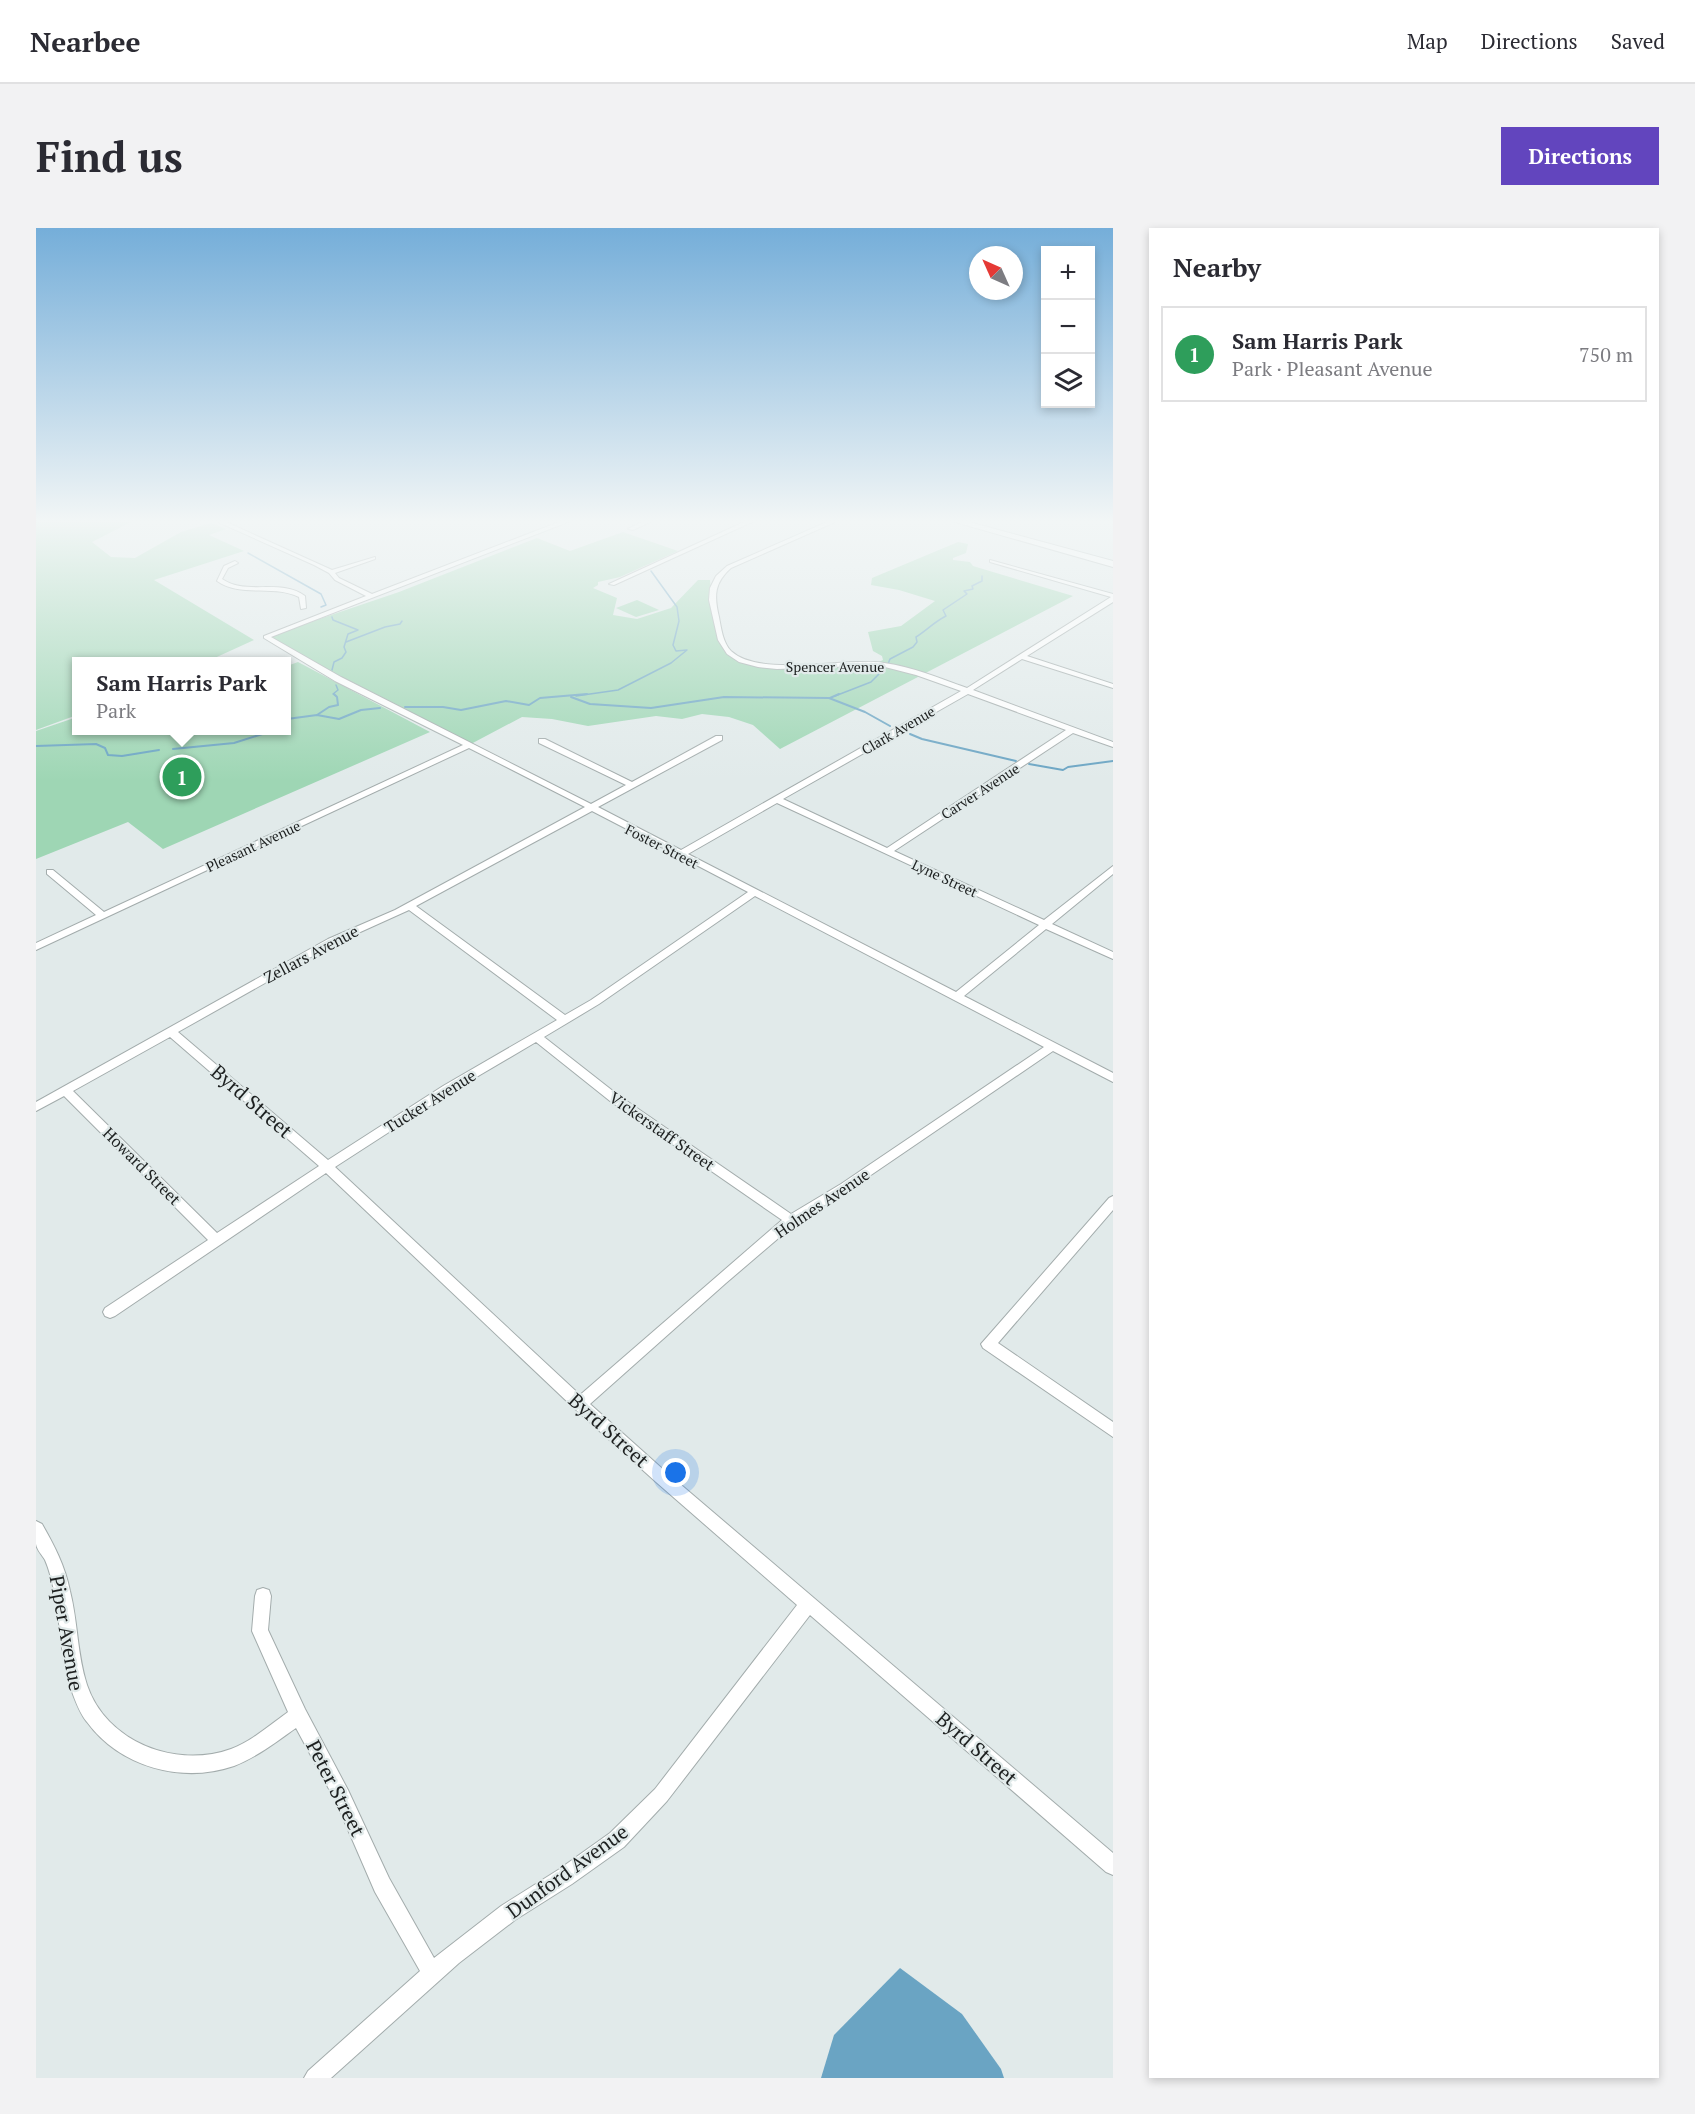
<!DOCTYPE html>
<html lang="en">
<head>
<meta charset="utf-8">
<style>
  :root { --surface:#fff; --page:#f2f2f3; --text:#2b2b33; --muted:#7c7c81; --line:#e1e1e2; --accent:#6245be }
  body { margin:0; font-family:"PT Serif",serif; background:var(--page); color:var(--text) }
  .controls { position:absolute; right:18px; top:18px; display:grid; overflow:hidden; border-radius:0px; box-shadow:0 3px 9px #0003 }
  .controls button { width:54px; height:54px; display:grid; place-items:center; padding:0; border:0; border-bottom:2px solid var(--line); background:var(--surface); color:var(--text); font:30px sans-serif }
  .compass { position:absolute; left:933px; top:18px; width:54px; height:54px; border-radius:50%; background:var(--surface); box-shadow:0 3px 9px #0003; rotate:315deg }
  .you { position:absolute; left:640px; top:1245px; width:21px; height:21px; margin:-15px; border:4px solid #fff; border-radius:50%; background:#1a73e8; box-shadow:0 0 0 9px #1a73e833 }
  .badge { display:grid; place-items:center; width:39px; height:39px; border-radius:50%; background:var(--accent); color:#fff; font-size:20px; font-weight:700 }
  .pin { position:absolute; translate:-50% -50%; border:3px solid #fff; box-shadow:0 2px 6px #0006 }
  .popup { position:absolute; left:36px; top:429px; width:219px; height:78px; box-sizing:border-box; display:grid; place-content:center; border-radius:0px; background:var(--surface); filter:drop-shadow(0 2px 4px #0005); font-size:20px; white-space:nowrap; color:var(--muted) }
  .popup b { font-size:22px; color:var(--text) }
  .popup::after { content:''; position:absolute; left:50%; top:100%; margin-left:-12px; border:12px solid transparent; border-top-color:var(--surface) }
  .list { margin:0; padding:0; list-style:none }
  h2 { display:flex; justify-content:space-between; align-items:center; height:78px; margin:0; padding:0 24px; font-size:26px }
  h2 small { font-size:20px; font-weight:400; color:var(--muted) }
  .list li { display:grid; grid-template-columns:39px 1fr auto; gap:18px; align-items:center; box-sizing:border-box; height:96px; margin:0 12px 12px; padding:0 12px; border:2px solid var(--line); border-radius:0px }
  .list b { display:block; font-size:22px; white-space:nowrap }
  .list p { margin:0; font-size:20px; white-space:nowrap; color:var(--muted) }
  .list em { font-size:20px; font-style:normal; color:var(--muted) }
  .icon { flex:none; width:33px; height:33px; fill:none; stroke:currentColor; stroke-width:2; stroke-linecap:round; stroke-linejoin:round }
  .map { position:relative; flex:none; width:1077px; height:1850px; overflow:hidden; border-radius:0px }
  header { display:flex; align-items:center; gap:36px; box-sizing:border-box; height:84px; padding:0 30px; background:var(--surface); border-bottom:2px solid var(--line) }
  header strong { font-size:28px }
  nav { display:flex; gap:33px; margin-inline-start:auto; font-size:21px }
  .intro { display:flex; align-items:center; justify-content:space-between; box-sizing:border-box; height:144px; padding:0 36px }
  h1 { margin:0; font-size:42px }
  .button { padding:15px 27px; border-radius:0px; background:var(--accent); color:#fff; font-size:21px; font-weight:700 }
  main { display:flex; gap:36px; padding:0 36px }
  aside { flex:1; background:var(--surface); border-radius:0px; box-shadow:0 3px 9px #0003 }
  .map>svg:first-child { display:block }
  .green { fill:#9ed6b4 }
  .water { fill:#6aa4c3 }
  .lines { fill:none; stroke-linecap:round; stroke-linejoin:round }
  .stream-far1 { stroke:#6aa4c3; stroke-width:1.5 }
  .stream { stroke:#6aa4c3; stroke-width:2 }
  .street-casing { stroke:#a3acac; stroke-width:2 }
  .secondary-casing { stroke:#a3acac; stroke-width:2 }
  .street { fill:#fff; fill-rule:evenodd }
  .secondary { fill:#fff; fill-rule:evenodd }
  .labels { text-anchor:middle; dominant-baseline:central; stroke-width:4.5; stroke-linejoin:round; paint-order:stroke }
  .far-street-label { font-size:14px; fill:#1d2020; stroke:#e1eaea }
  .street-label { font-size:16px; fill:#1d2020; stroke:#e1eaea }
  .near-street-label { font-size:20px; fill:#1d2020; stroke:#e1eaea }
</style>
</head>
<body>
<header>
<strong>Nearbee</strong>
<nav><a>Map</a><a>Directions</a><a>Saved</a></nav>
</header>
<div class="intro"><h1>Find us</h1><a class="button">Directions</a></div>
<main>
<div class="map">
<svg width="1077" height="1850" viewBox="0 0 1077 1850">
  <rect width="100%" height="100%" fill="#e1eaea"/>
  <g class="green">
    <polygon points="0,294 95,294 56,314 75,329 99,330 145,304 175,295 190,301 173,307 208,323 118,352 218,412 172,433 41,434 41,487 0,502"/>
    <path d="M587,304L642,323L584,349L562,354V357L557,360L581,370L577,387L601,391L635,380L662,352H674C675,369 682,412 692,424C712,445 808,437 838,436L847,432L846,428L837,423L832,404L865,398L899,373L863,362L835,357L836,350L922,314L932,316L930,325L917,330V332L934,334L937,338L1037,368L744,521L717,497L693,489L666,486L646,491L620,488L552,498L516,491L486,489L433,517L230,409L363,364L501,310L534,323Z"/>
    <polygon points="601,372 623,382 600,389 580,380"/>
    <polygon points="262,434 394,504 127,621 92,594 0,631 0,503 41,489 41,502 251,502 251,438"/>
  </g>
  <polygon class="water" points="864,1740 926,1786 965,1841 968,1850 785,1850 798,1807"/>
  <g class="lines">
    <g class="stream-far1">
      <polyline points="212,325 285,366 290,377 285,379"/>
      <polyline points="296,389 297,392 322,402 312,406 308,419 310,424 306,430 298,434 296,442"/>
      <polyline points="310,414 349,399 364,396 366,393"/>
      <path d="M852,436L854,431L877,419L881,414L880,409C891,402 898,394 910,388L907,382L931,366L928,363L937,361L936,358L946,353V348"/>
      <polyline points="300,468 297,466 302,462 300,457"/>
      <polyline points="540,468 582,462 635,435 651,422 640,423 637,417 643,393 641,379 615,343"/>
      <polyline points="799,468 835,454 849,440"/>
    </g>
    <g class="stream">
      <polyline points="535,469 554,476 615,480 688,469 793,470 829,484 854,498"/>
      <polyline points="794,470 803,466"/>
      <polyline points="369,479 407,479 425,482 470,473 493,477 504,470 551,466"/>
      <polyline points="281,487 293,479 302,477 301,469 298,466"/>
      <polyline points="251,491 281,487 303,491 325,482 344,480"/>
      <polyline points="874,506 886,511 980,533"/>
      <polyline points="0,518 60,516 69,520 72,527 86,528 123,522"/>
      <polyline points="137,521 198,515 239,502"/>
      <polyline points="993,536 1027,542 1032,539 1077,533"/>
    </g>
    <defs>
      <g id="street">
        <path d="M182,294H190L296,342L339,329V331L299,345L303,350L336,366L523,294H532L235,409L305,449L555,576L590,557L503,515V511H509L596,554L680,508H686V512L562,579L645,622L925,463L880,447L849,439L823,438L741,441L722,439L703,434L691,426L682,412L673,372L674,360L680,348L691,338L791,294H799L695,340C678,355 678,368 683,389C685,400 687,415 695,423C724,450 809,429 848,435C877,439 903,450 931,460L1075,369L954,334V332L1077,366V374L991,428L1077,456V460L986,431L937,462L1077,514V519L1037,505L858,623L1008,692L1077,638V646L1016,696L1077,724V731L1010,701L928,768L1077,845V854L1017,823L813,962L759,996L690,1055L554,1176L630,1244L1077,1625V1647L1070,1644L774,1387L631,1573L588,1619L536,1656L479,1692L423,1735L295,1850H268L272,1843L384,1743L339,1664L300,1574L260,1500C240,1514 221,1529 198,1538C146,1556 84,1539 51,1494C44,1486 39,1472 35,1461C24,1430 25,1395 18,1363C16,1353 13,1341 9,1332C6,1327 1,1322 0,1316C0,1310 0,1300 0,1293L6,1296C18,1317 29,1338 34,1363C42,1394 41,1427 51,1457C70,1514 140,1541 195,1521C216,1513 234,1497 252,1484L216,1403L219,1368L221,1362L227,1360L233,1362L235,1368L232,1402L269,1481L312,1562L353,1650L398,1730L465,1678L522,1642L574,1605L619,1561L761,1377L620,1254L539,1181L290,945L79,1088L74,1090L69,1088L67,1084L69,1080L172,1012L28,868L0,883V874L292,711L359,682L549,579L433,520L0,722V715L60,687L11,646V642H17L68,684L427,517L299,453L228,410V408L330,368L299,352L293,345L278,337ZM932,466L1030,502L851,620L747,571ZM741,575L1003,697L920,764L652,626ZM556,583L639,626L640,629H645L712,664L555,772L529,787L380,678ZM719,668L1008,819L805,956L755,986L582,867L508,809L563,776ZM373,682L521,792L407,858L292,932L142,804L300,715ZM134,809L283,938L181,1005L37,863ZM500,814L574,873L746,992L544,1167L299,939L415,864Z"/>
        <polygon points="606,294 614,294 597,302 592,301"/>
        <polygon points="708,294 716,294 578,357 573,356"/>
        <path d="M199,333L202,335L192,340L186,351C211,368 244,350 269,368L270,380L265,381L263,369C236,356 205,370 181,353L188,338Z"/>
        <polygon points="1077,968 1077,982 962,1115 1077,1194 1077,1209 947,1120 945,1116 1073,970"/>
      </g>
      <polygon id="secondary" points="919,294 933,294 1077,333 1077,339"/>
    </defs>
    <use href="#street" class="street-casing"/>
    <use href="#secondary" class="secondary-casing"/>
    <use href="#street" class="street"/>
    <use href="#secondary" class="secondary"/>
  </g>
  <linearGradient id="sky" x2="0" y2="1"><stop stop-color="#75aed9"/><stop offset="0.53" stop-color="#f2f6f6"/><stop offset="1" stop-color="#f2f6f6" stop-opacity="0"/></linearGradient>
  <rect width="1077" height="553" fill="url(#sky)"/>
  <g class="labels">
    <g class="far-street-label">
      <text x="799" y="438">Spencer Avenue</text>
      <text transform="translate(862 502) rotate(-30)">Clark Avenue</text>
      <text transform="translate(944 563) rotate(-33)">Carver Avenue</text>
      <text transform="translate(217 618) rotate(-25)">Pleasant Avenue</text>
      <text transform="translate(626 618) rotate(27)">Foster Street</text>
      <text transform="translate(909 650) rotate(25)">Lyne Street</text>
    </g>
    <g class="street-label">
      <text transform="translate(275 726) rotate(-28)">Zellars Avenue</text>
      <text transform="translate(394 873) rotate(-32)">Tucker Avenue</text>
      <text transform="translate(626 903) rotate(35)">Vickerstaff Street</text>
      <text transform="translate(106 938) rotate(45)">Howard Street</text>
      <text transform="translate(786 975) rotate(-34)">Holmes Avenue</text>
    </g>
    <g class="near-street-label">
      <text transform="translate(216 873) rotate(41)">Byrd Street</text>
      <text transform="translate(573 1202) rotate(42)">Byrd Street</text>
      <text transform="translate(31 1405) rotate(80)">Piper Avenue</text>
      <text transform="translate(941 1520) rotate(41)">Byrd Street</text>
      <text transform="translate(300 1560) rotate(63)">Peter Street</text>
      <text transform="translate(531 1643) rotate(-36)">Dunford Avenue</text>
    </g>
  </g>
</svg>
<div class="controls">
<button>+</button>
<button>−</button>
<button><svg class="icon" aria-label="layers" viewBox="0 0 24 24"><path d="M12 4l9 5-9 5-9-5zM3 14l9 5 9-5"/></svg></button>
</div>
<svg class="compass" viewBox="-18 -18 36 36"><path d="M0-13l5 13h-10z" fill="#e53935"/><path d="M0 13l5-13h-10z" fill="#7c7c81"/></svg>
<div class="you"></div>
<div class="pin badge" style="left:146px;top:549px;background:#2e9e5b">1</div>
<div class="popup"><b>Sam Harris Park</b>Park</div>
</div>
<aside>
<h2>Nearby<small></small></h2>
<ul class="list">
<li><span class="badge" style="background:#2e9e5b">1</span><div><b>Sam Harris Park</b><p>Park · Pleasant Avenue</p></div><em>750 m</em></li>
</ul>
</aside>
</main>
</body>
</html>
